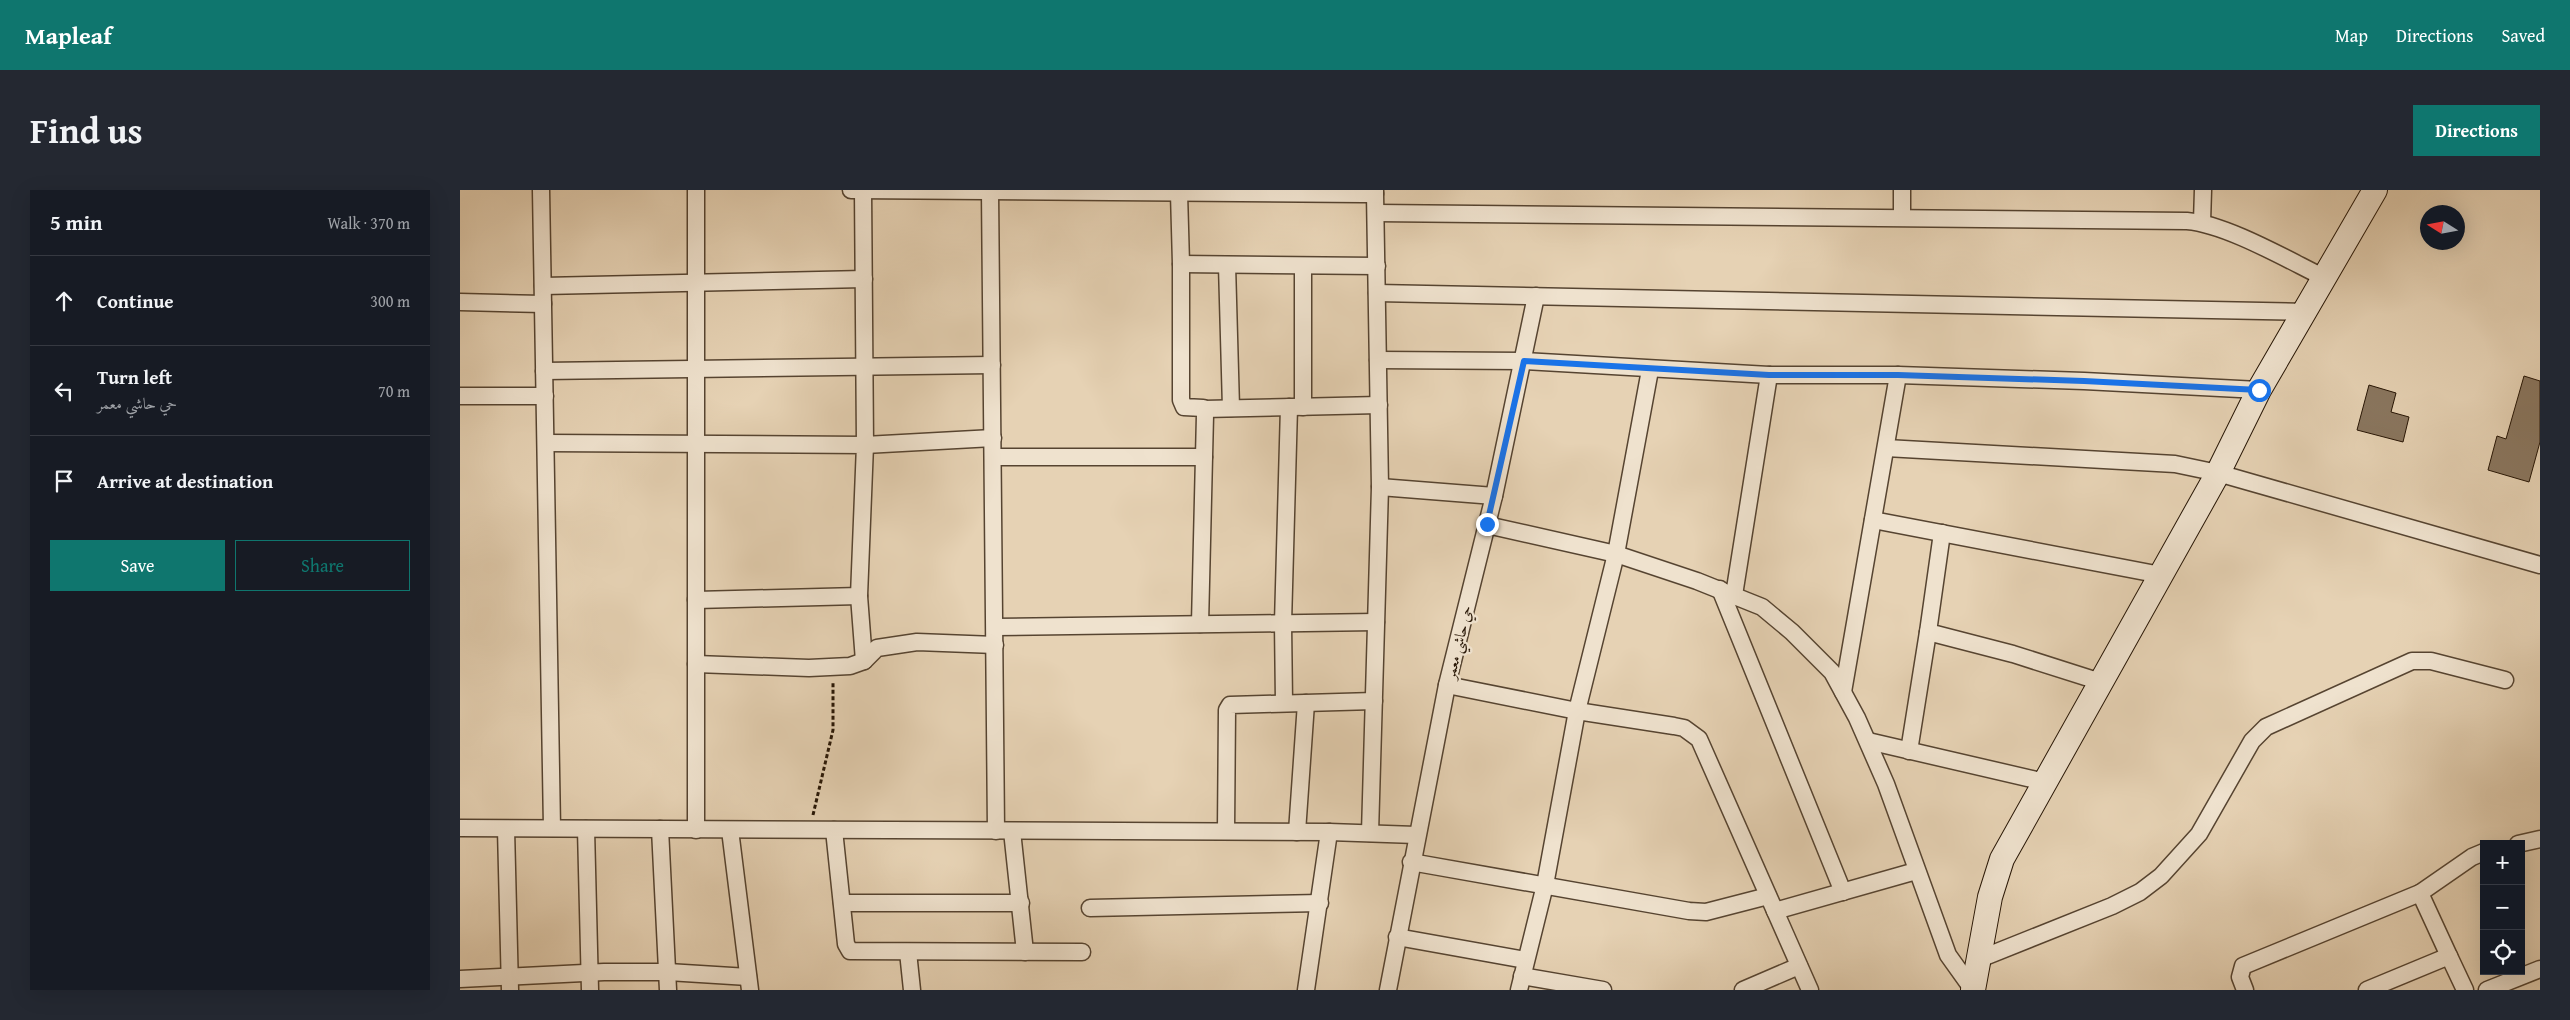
<!DOCTYPE html>
<html lang="en">
<head>
<meta charset="utf-8">
<style>
  :root { --surface:#171b24; --page:#242831; --text:#f1f3f6; --muted:#9ea1a6; --line:#363941; --accent:#0f766e }
  body { margin:0; font-family:"Gentium Book Plus",Amiri,serif; background:var(--page); color:var(--text) }
  .controls { position:absolute; right:15px; bottom:15px; display:grid; overflow:hidden; border-radius:0px; box-shadow:0 5px 20px #0002 }
  .controls button { width:45px; height:45px; display:grid; place-items:center; padding:0; border:0; border-bottom:1px solid var(--line); background:var(--surface); color:var(--text); font:25px sans-serif }
  .compass { position:absolute; left:1960px; top:15px; width:45px; height:45px; border-radius:50%; background:var(--surface); box-shadow:0 5px 20px #0002; rotate:281deg }
  .stop { position:absolute; width:15px; height:15px; margin:-11px; border:4px solid #1a73e8; border-radius:50%; background:#fff }
  .stop.end { background:#1a73e8; border-color:#fff; box-shadow:0 1px 5px #0008 }
  .list { margin:0; padding:0; list-style:none }
  h2 { display:flex; justify-content:space-between; align-items:center; height:65px; margin:0; padding:0 20px; font-size:21px }
  h2 small { font-size:16px; font-weight:400; color:var(--muted) }
  .list li { display:grid; grid-template-columns:32px 1fr auto; gap:15px; align-items:center; box-sizing:border-box; height:90px; padding:0 20px; border-top:1px solid var(--line) }
  .list b { display:block; font-size:19px; white-space:nowrap }
  .list p { margin:0; font-size:16px; white-space:nowrap; color:var(--muted) }
  .list em { font-size:16px; font-style:normal; color:var(--muted) }
  .actions { display:flex; gap:10px; padding:15px 20px }
  .actions a { flex:1; padding:11px 0; border:1px solid var(--accent); border-radius:0px; text-align:center; font-size:18px; color:var(--accent) }
  .actions .main { background:var(--accent); color:#fff }
  .icon { flex:none; width:28px; height:28px; fill:none; stroke:currentColor; stroke-width:2; stroke-linecap:round; stroke-linejoin:round }
  .map { position:relative; flex:none; width:2080px; height:800px; overflow:hidden; border-radius:0px }
  header { display:flex; align-items:center; gap:30px; box-sizing:border-box; height:70px; padding:0 25px; background:var(--accent); color:#fff }
  header strong { font-size:24px }
  nav { display:flex; gap:28px; margin-inline-start:auto; font-size:18px }
  .intro { display:flex; align-items:center; justify-content:space-between; box-sizing:border-box; height:120px; padding:0 30px }
  h1 { margin:0; font-size:35px }
  .button { padding:12px 22px; border-radius:0px; background:var(--accent); color:#fff; font-size:18px; font-weight:700 }
  main { display:flex; gap:30px; padding:0 30px }
  aside { flex:1; background:var(--surface); border-radius:0px; box-shadow:0 5px 20px #0002 }
  .map>svg:first-child { display:block }
  .building { fill:#8a7760; stroke:#261505 }
  .lines { fill:none; stroke-linecap:round; stroke-linejoin:round }
  .street-casing { stroke:#564431; stroke-width:19 }
  .secondary-casing { stroke:#261505; stroke-width:26 }
  .path { stroke:#261505; stroke-width:3; stroke-dasharray:4 2.5; stroke-linecap:butt }
  .street { stroke:#efe2ce; stroke-width:16 }
  .secondary { stroke:#efe2ce; stroke-width:24 }
  .route { stroke:#1a73e8; stroke-width:6 }
  .labels { text-anchor:middle; dominant-baseline:central; stroke-width:4.5; stroke-linejoin:round; paint-order:stroke }
  .street-label { font-size:15px; fill:#261505; stroke:#efe2ce }
</style>
</head>
<body>
<header>
<strong>Mapleaf</strong>
<nav><a>Map</a><a>Directions</a><a>Saved</a></nav>
</header>
<div class="intro"><h1>Find us</h1><a class="button">Directions</a></div>
<main>
<aside>
<h2>5 min<small>Walk · 370 m</small></h2>
<ul class="list">
<li><svg class="icon" aria-label="ahead" viewBox="0 0 24 24"><path d="M12 20V5M6 11l6-6 6 6"/></svg><div><b>Continue</b></div><em>300 m</em></li>
<li><svg class="icon" aria-label="left" viewBox="0 0 24 24"><path d="M17 20v-9H6M10 6l-5 5 5 5"/></svg><div><b>Turn left</b><p>حي حاشي معمر</p></div><em>70 m</em></li>
<li><svg class="icon" aria-label="arrive" viewBox="0 0 24 24"><path d="M6 21V4h12l-3 4 3 4H6"/></svg><div><b>Arrive at destination</b></div></li>
</ul>
<div class="actions"><a class="main">Save</a><a>Share</a></div>
</aside>
<div class="map">
<svg width="2080" height="800" viewBox="0 0 2080 800">
  <rect width="100%" height="100%" fill="#e6d2b4"/>
  <filter id="stains"><feTurbulence type="fractalNoise" baseFrequency=".004" numOctaves="4"/><feColorMatrix values="0 0 0 0 .2 0 0 0 0 .09 0 0 0 0 .02 0 0 0 .5 -.17"/></filter>
  <radialGradient id="worn" r=".72"><stop offset=".6" stop-color="#630" stop-opacity="0"/><stop offset="1" stop-color="#630" stop-opacity=".3"/></radialGradient>
  <g class="building">
    <polygon points="2064,186 2080,191 2080,252 2069,292 2028,280 2037,246 2046,249"/>
    <polygon points="1909,195 1936,203 1931,222 1949,227 1943,252 1897,240"/>
  </g>
  <g class="lines">
    <defs>
      <g id="street">
        <polyline points="81,0 92,638"/>
        <polyline points="391,0 903,4 915,4 915,0"/>
        <polyline points="403,0 405,255 533,248"/>
        <polyline points="530,1 536,641"/>
        <polyline points="719,3 721,74 721,210 724,217 743,218 745,225 740,434"/>
        <path d="M916,23L1727,31C1766,34 1828,70 1865,88"/>
        <polyline points="1442,27 1442,0"/>
        <polyline points="1742,32 1743,0"/>
        <polyline points="721,74 917,76"/>
        <polyline points="767,75 771,218"/>
        <polyline points="843,76 843,217"/>
        <polyline points="83,96 404,89"/>
        <polyline points="917,103 1847,122"/>
        <polyline points="0,112 83,114"/>
        <polyline points="918,170 1064,171 1309,185 1438,185 1624,191 1799,200"/>
        <polyline points="84,181 532,175"/>
        <polyline points="0,206 85,206"/>
        <polyline points="744,219 919,215"/>
        <polyline points="86,253 405,255 399,406 236,410"/>
        <polyline points="1426,258 1715,274 1758,283 2080,375"/>
        <polyline points="533,267 744,267"/>
        <polyline points="920,297 1034,306"/>
        <polyline points="1413,330 1701,385"/>
        <polyline points="1027,335 1156,364 1237,391 1302,417 1332,442 1372,482 1397,528 1426,594 1488,765 1513,800"/>
        <polyline points="1482,343 1468,442 1553,464 1641,492"/>
        <polyline points="1260,399 1383,702"/>
        <polyline points="1274,405 1309,185"/>
        <polyline points="399,406 404,471"/>
        <polyline points="535,437 916,432"/>
        <polyline points="236,474 349,478 390,476 404,471 417,458 457,452 535,455"/>
        <polyline points="987,495 1117,521 1214,536 1224,538 1239,549 1350,800"/>
        <polyline points="1383,502 1438,185"/>
        <polyline points="824,513 823,433 829,217"/>
        <polyline points="1408,551 1585,592"/>
        <polyline points="1449,561 1468,442"/>
        <polyline points="0,638 869,642 956,645"/>
        <polyline points="46,639 50,800"/>
        <polyline points="126,639 130,800"/>
        <polyline points="200,639 208,800"/>
        <polyline points="236,640 236,0"/>
        <polyline points="270,640 290,800"/>
        <polyline points="374,640 386,754 390,761 622,762"/>
        <polyline points="552,641 565,762"/>
        <polyline points="766,641 767,520 770,515 914,511"/>
        <polyline points="837,642 846,513"/>
        <polyline points="910,643 920,297 915,4"/>
        <polyline points="2058,654 2080,649"/>
        <polyline points="951,672 1229,721 1246,722 1308,706"/>
        <polyline points="1960,703 2012,667 2024,662"/>
        <polyline points="382,713 561,713"/>
        <polyline points="630,718 860,713"/>
        <polyline points="1315,721 1456,681"/>
        <polyline points="937,747 1065,770"/>
        <polyline points="448,762 452,800"/>
        <polyline points="1517,770 1652,716 1680,702 1701,686 1739,644 1792,551 1806,537 1952,471 1971,471 2045,490"/>
        <polyline points="1062,786 1143,800"/>
        <polyline points="0,789 144,782 208,782 288,787"/>
        <polyline points="846,800 869,642"/>
        <polyline points="928,800 987,495 1034,306 1076,106"/>
        <polyline points="1059,800 1085,695 1117,521 1156,364 1190,180"/>
        <polyline points="1283,800 1339,776"/>
        <polyline points="1785,800 1780,787 1783,776 1960,703 1989,766"/>
        <polyline points="1907,800 1989,766 2005,800"/>
        <polyline points="2027,800 2080,779"/>
      </g>
      <polyline id="secondary" points="1513,800 1530,707 1542,669 1758,283 1799,200 1915,0"/>
    </defs>
    <use href="#street" class="street-casing"/>
    <use href="#secondary" class="secondary-casing"/>
    <polyline class="path" points="353,625 373,540 373,491"/>
    <use href="#street" class="street"/>
    <use href="#secondary" class="secondary"/>
  </g>
  <g class="lines">
    <polyline class="route" points="1027,334 1064,171 1309,185 1438,185 1624,191 1799,200"/>
  </g>
  <g class="labels">
    <g class="street-label">
      <text transform="translate(998 452) rotate(-76)">حي حاشي معمر</text>
    </g>
  </g>
  <rect width="100%" height="100%" filter="url(#stains)"/>
  <rect width="100%" height="100%" fill="url(#worn)"/>
</svg>
<div class="controls">
<button>+</button>
<button>−</button>
<button><svg class="icon" aria-label="locate" viewBox="0 0 24 24"><circle cx="12" cy="12" r="6"/><path d="M12 2v4M12 18v4M2 12h4M18 12h4"/></svg></button>
</div>
<svg class="compass" viewBox="-18 -18 36 36"><path d="M0-13l5 13h-10z" fill="#e53935"/><path d="M0 13l5-13h-10z" fill="#9ea1a6"/></svg>
<div class="stop" style="left:1799px;top:200px"></div>
<div class="stop end" style="left:1027px;top:334px"></div>
</div>
</main>
</body>
</html>
